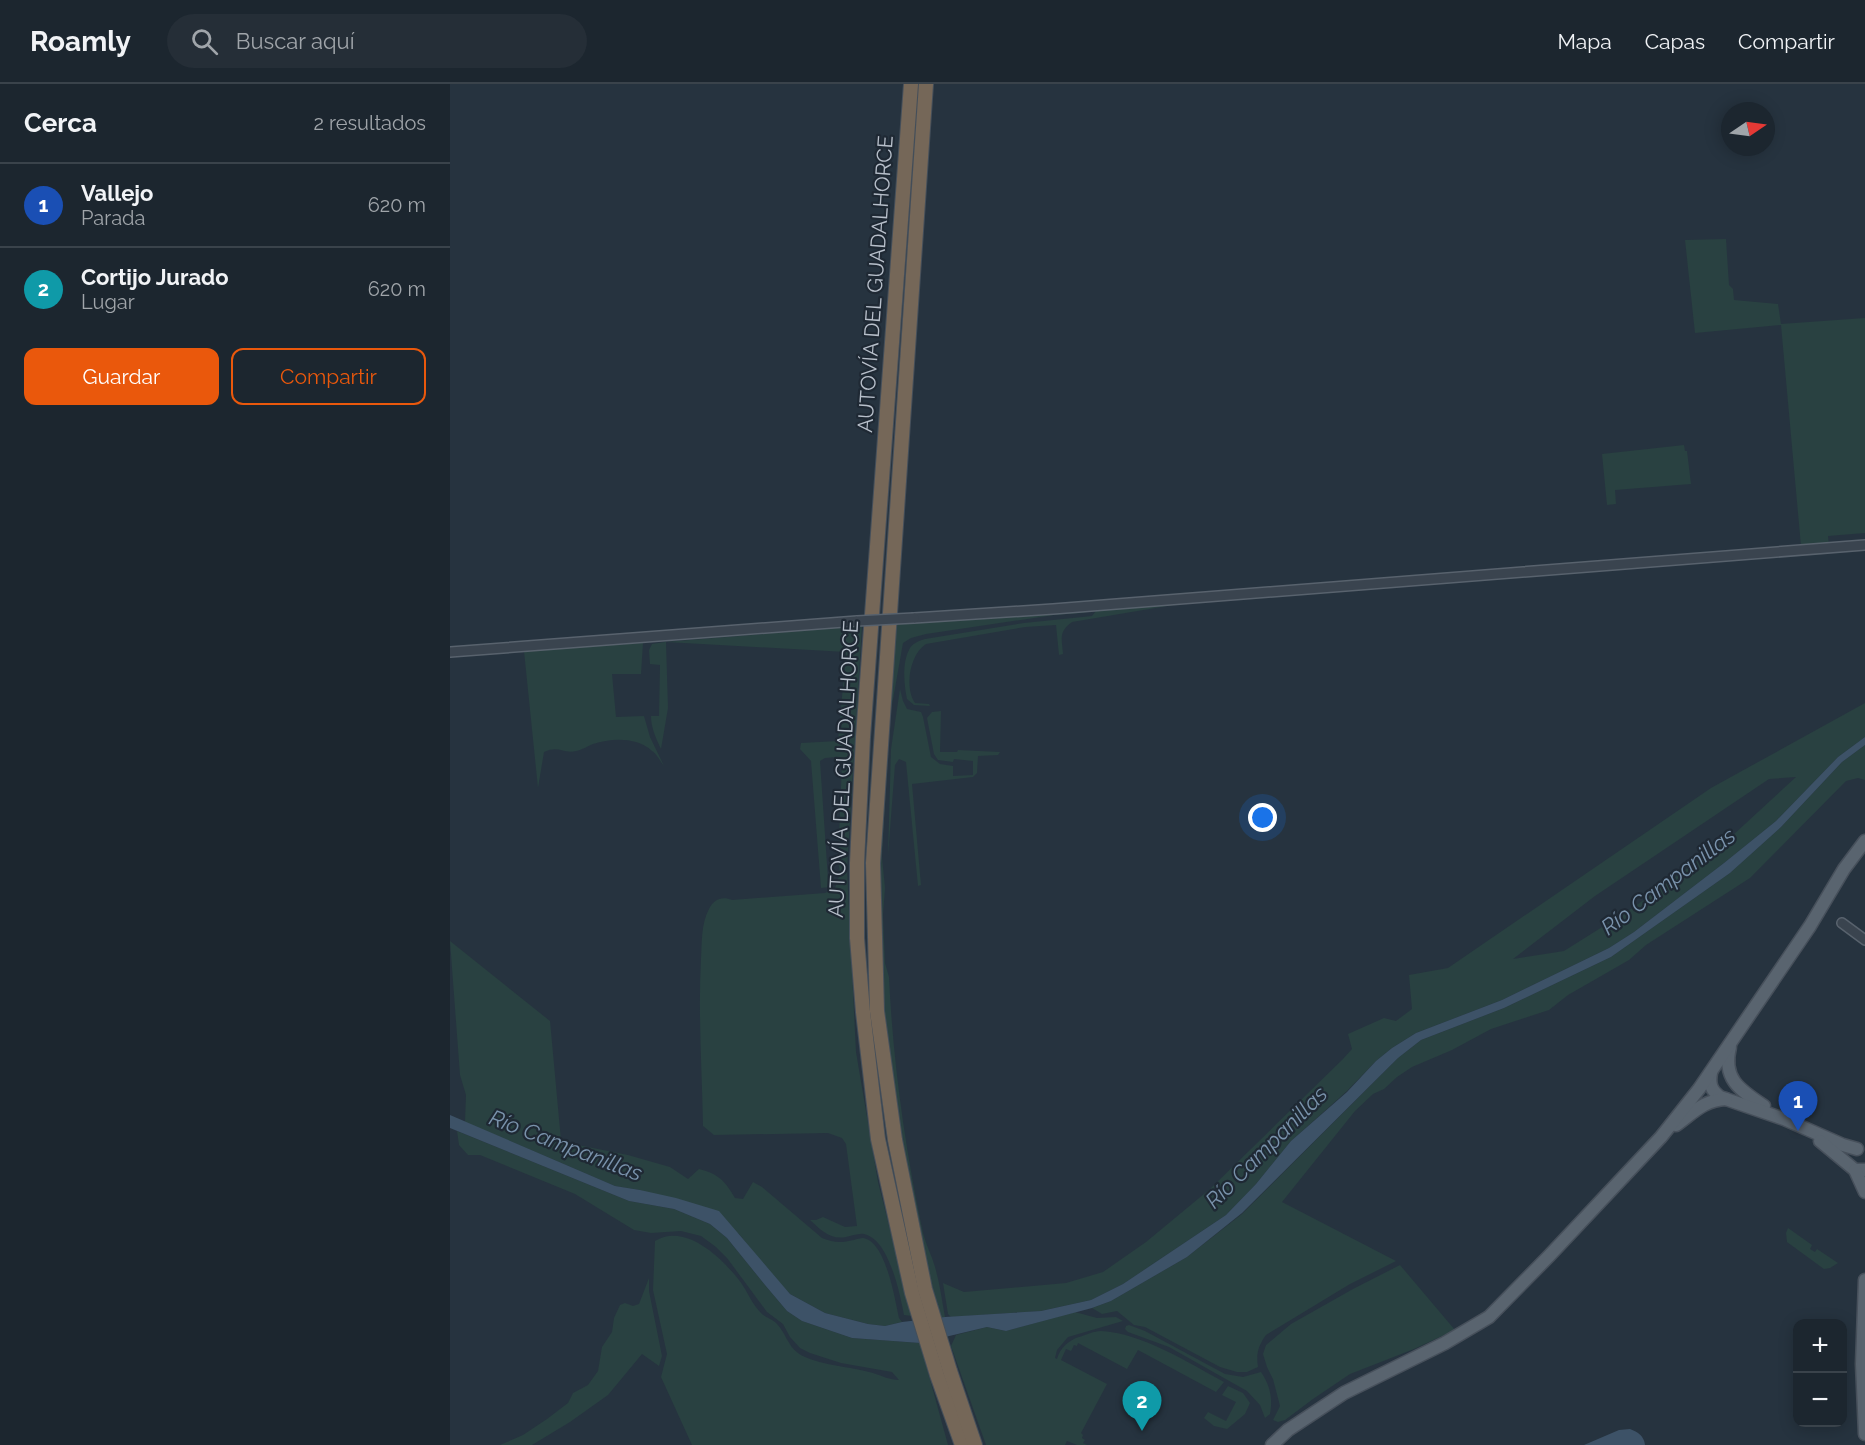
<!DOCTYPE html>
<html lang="es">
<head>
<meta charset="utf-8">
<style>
  :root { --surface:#1c262f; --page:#252e37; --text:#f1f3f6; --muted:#a0a5aa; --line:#3a434b; --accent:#ea580c }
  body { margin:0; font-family:Raleway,sans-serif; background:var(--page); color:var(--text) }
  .controls { position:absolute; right:18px; bottom:18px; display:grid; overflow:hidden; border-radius:12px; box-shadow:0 3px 15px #0003 }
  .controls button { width:54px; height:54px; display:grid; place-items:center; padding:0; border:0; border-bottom:2px solid var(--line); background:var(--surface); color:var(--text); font:30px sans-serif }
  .compass { position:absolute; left:1271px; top:18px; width:54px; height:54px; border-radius:50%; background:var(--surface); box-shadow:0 3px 15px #0003; rotate:77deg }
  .you { position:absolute; left:813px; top:734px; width:21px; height:21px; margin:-15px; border:4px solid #fff; border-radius:50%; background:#1a73e8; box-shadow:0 0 0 9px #1a73e833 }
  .badge { display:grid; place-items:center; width:39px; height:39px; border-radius:50%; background:var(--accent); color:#fff; font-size:20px; font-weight:700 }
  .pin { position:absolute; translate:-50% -50px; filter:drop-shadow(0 2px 3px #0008) }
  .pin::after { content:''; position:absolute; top:32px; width:21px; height:18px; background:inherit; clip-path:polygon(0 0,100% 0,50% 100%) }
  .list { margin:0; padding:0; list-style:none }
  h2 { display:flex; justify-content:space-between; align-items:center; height:78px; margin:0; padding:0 24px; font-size:26px }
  h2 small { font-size:20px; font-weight:400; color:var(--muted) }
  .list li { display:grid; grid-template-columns:39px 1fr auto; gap:18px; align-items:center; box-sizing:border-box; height:84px; padding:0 24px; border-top:2px solid var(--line) }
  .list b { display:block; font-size:22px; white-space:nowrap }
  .list p { margin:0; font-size:20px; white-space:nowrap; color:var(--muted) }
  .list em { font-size:20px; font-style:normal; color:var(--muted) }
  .actions { display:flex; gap:12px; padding:18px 24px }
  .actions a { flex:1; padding:14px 0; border:2px solid var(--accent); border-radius:12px; text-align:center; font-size:21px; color:var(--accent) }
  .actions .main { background:var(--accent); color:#fff }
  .icon { flex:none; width:33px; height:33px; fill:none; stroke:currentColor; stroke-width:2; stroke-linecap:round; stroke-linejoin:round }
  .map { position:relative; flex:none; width:1415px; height:1361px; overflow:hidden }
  header { display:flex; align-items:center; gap:36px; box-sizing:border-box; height:84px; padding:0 30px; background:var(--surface); border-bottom:2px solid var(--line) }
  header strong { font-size:28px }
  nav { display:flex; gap:33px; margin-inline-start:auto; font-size:21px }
  .search { width:420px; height:54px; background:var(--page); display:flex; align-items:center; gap:15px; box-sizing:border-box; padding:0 21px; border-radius:33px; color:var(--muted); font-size:22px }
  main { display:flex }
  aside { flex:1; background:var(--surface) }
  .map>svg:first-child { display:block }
  .green { fill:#294141; fill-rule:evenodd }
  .water { fill:#3d5267 }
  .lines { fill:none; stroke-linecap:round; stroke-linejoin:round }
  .minor-casing { stroke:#58626d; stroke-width:12 }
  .major-casing { stroke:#47505b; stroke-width:15 }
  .highway-casing { stroke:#454f5a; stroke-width:16 }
  .minor { stroke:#3a444f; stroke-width:9 }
  .major { stroke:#59646f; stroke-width:12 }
  .highway { stroke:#756758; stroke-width:14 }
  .minor-bridge-casing { stroke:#58626d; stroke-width:12; stroke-linecap:butt }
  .minor-bridge { stroke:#3a444f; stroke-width:9 }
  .labels { text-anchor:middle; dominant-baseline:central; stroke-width:4.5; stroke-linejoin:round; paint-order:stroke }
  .street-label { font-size:21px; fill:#b7bfca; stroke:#1f2934 }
  .water-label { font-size:22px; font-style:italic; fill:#7992ab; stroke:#1f2934 }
</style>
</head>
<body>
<header>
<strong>Roamly</strong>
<div class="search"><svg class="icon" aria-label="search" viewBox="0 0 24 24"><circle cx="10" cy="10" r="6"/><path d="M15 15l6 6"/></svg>Buscar aquí</div>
<nav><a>Mapa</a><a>Capas</a><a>Compartir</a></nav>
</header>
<main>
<aside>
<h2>Cerca<small>2 resultados</small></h2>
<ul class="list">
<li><span class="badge" style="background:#1a4fb4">1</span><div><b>Vallejo</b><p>Parada</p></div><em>620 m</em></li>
<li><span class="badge" style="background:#0f9aa8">2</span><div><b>Cortijo Jurado</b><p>Lugar</p></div><em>620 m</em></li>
</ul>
<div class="actions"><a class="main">Guardar</a><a>Compartir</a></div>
</aside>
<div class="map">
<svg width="1415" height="1361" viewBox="0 0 1415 1361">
  <rect width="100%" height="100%" fill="#26333f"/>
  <g class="green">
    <polygon points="1276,155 1279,201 1283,205 1284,216 1328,220 1331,240 1415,234 1415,449 1378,452 1379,462 1351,462 1331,241 1245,249 1235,156"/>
    <polygon points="1234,361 1235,367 1237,367 1241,400 1165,406 1166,420 1157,421 1152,370"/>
    <path d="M735,519L622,538C608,548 612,555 613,570L609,571L606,541L575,543L476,560C460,570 454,603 465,619L479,620L480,622L464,621L457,615C454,601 452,579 459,566C462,559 469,557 475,555L574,539L642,532L646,527L653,524Z"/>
    <path d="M640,525L637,528L633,529L604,531L476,550L461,554L453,559L439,638L432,773L435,804L433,831L435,879L439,893C443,979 455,1064 473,1149C476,1161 482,1172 485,1183C490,1200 492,1217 495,1233L491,1234C454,1108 434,975 430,844C429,820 427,795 428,771C431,694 438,617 442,540Z"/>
    <path d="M412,542L397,786L406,968L428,1098L462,1232L454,1231C450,1210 439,1155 414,1150C408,1149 402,1152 396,1153C380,1156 371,1146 360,1136H366L373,1133L395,1143L407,1142L396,1060L392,1054L378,1049L264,1051L253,1042C252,986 248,930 251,875C252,858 251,840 259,825C264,815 272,812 282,816L375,809L385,804L390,789L388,777L392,678L387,673L375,674L370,677L378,795L382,796V800L380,803L371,804L361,677L350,665L351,659L388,657L396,568L216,558L218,624L211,665C206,654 201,644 201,632H209L210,581L200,580L199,566L202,560L215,558Z"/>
    <path d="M193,559L191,590H162L166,633L194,632L200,653L214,682C210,677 207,670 202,667C187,653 162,654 143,660C138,662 132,666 126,667C113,670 109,661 94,668L88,704L74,567Z"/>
    <polygon points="450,605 453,617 457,625 471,628 473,633 481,673 490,680 503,682 503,692 523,691 523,677 504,675 503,678 488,676 484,670 477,634 482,628 491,627 490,668 507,668 508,666 550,668 548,671 528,672 527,689 523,693 462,700 471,801 468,802 456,678 449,675 445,681 438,772 441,665"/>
    <path d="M1415,619V653L1388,673L1326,737L1274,779L1184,848L1159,864L1052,916L966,949L942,964L926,977L897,1007L841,1057L806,1100L776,1131L673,1200L641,1216L591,1227L501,1233L498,1230L493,1199L514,1208L616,1199L653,1188L696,1158L760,1105L893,975L902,965L898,950L934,934L946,937L962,925L959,891L998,884L1261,704ZM1346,693L1282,752L1184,823L1114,867L1063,875L1145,812L1319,695Z"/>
    <path d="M1415,661V696L1408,694L1396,697L1300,794L1196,861L1179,876L1118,911L1099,926L1041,945L1002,966L962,983L947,993L934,1005L923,1010L905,1027L832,1118L946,1177L900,1200L816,1251C808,1262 806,1270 808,1283L797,1288H787L770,1283L695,1243L684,1241L667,1227L652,1230L642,1224L661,1217L737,1173L792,1130L948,974L971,956L1054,924L1161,873L1280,789L1331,743L1392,678Z"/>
    <path d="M0,857L100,937L111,1056L118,1059L178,1071L220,1083L238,1095L249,1085C269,1090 275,1097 285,1114L293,1115L303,1098L312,1103L372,1154C384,1159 391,1159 404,1156C406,1155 411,1154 413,1154C436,1157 445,1216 449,1234L452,1238L435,1242L418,1240L375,1229L340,1210L315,1183L289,1150L190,1106L165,1102L15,1038L16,1011L10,991Z"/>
    <path d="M7,1047L179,1117L224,1125L260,1140L277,1154L315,1201L337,1227L352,1237L402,1254L470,1259L498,1361H242L211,1293L217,1270L203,1206L205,1157C235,1138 272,1174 289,1196C297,1206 302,1221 312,1230C316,1234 323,1235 327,1240C335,1248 338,1262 348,1269C364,1281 404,1283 423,1289C432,1292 440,1296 449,1296L442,1288L391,1279L360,1269L350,1264L340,1253L333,1240L317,1228L277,1174L266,1163L251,1152L231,1147L201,1149L184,1146L125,1110L30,1071H18L9,1061Z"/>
    <polygon points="1338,1144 1362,1161 1360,1165 1365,1168 1367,1165 1388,1179 1380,1184 1374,1185 1337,1158 1336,1149"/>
    <polygon points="950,1181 1005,1246 964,1265 900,1290 863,1315 835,1336 828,1338 823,1336 830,1322 823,1295 817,1283 813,1270 816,1261 841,1240 903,1205"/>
    <polygon points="199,1194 199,1207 212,1272 209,1282 192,1270 158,1311 120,1338 82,1361 50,1361 73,1351 97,1335 118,1319 123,1309 138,1301 148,1287 152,1263 162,1248 164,1234 170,1221 175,1219 183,1222 189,1220"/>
    <path d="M625,1228L647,1234L666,1233L673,1237L618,1253L607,1266L605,1274L607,1275C610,1264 619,1256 629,1253C636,1251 644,1247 651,1247C692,1249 739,1279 774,1298L766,1308L688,1266L677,1285L628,1259L627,1262L624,1261L621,1267L616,1265L611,1276L657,1300L631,1349L633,1351L632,1354L635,1356L633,1359L637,1361H627L617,1357L615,1361H536L501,1262L506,1251L537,1243L556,1247Z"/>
    <path d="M679,1241L695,1247L775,1290L793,1293L811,1288C820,1302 823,1313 820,1330L815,1334L810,1321L797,1307L719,1263L678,1248L675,1245L676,1242Z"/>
    <polygon points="778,1302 793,1309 800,1319 795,1330 777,1345 764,1342 754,1334 758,1328 776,1337 786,1318 772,1311"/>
  </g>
  <g class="water">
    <polygon points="1415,653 1415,661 1392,678 1331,743 1280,789 1161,873 1054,924 971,956 948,974 792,1129 737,1173 661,1217 642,1224 556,1247 537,1243 470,1259 402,1254 352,1237 337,1227 315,1201 277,1154 260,1140 224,1125 179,1117 0,1044 0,1031 165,1102 190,1106 226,1114 269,1127 340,1210 375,1229 418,1240 435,1242 452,1238 495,1233 591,1227 641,1216 673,1200 776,1131 806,1100 841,1057 897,1008 926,977 942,964 966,949 1052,916 1159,864 1184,848 1274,779 1326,737 1388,673"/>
    <path d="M1180,1345C1188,1348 1194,1352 1195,1361H1134L1169,1346Z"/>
  </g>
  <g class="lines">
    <defs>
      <g id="minor">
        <polyline points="464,534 603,525 1415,461"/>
        <polyline points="0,568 407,537"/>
        <polyline points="1392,839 1415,856"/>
      </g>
      <g id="major">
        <path d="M1280,963C1272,995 1290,1006 1314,1022"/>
        <path d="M1261,989C1259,1000 1261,1006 1270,1013L1334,1035L1393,1061L1407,1065"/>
        <path d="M1226,1041C1243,1029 1254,1016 1276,1015"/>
        <polyline points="1370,1057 1405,1086 1415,1086"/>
        <polyline points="1405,1086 1415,1108"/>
        <polyline points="1415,1196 1412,1280 1415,1350"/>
        <polyline points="822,1361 838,1346 894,1309 995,1259 1039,1233 1099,1172 1211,1053 1249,1005 1360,842 1394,785 1415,757"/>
      </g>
      <g id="highway">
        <polyline points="461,0 413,653 407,779 407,854 413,928 428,1055 462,1209 487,1291 512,1361"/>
        <polyline points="476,0 423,779 427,927 445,1056 475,1205 500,1287 525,1361"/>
      </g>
    </defs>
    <use href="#minor" class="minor-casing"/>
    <use href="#major" class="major-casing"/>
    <use href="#highway" class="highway-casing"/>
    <use href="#minor" class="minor"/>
    <use href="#major" class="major"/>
    <use href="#highway" class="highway"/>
    <defs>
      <polyline id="minor-bridge" points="407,537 464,534"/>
    </defs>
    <use href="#minor-bridge" class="minor-bridge-casing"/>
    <use href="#minor-bridge" class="minor-bridge"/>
  </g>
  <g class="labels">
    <g class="street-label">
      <text transform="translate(425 200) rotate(-86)">AUTOVÍA DEL GUADALHORCE</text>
      <text transform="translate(393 685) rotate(-87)">AUTOVÍA DEL GUADALHORCE</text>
    </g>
    <g class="water-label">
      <text transform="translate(1218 797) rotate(-37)">Río Campanillas</text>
      <text transform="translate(116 1061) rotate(21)">Río Campanillas</text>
      <text transform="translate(816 1063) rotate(-45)">Río Campanillas</text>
    </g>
  </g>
</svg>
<div class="controls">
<button>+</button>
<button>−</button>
</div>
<svg class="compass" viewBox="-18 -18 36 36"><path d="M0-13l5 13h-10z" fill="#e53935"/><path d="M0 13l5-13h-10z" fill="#a0a5aa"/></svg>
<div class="you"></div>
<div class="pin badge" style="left:1348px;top:1047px;background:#1a4fb4">1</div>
<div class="pin badge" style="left:692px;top:1347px;background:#0f9aa8">2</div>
</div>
</main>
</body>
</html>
